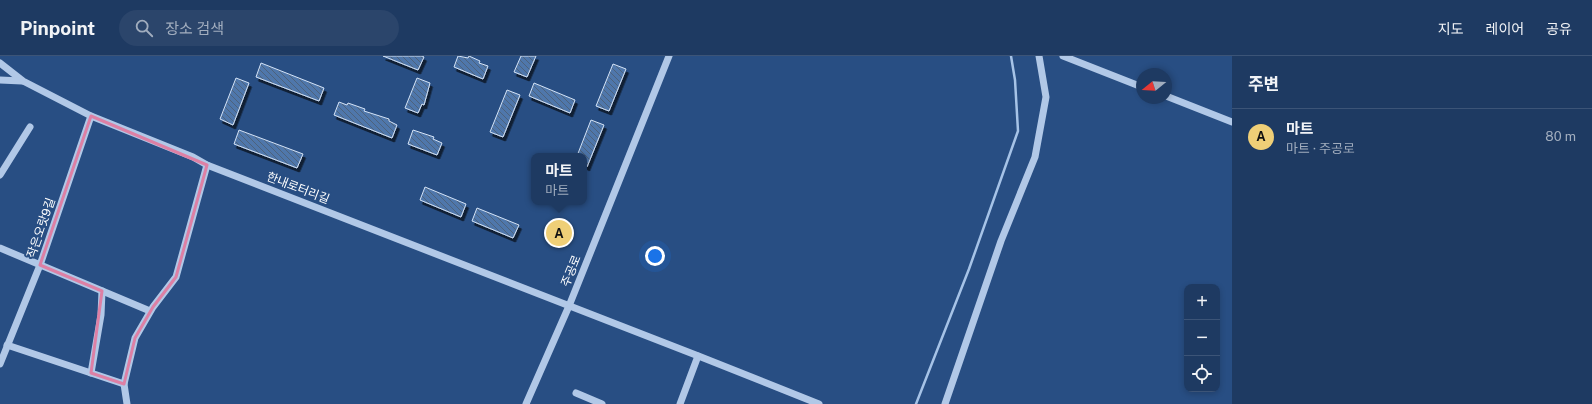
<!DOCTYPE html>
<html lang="ko">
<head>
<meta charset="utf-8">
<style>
  :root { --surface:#1e3a62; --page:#2b456b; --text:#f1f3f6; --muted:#a1adbe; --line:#3c5477; --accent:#efcf77 }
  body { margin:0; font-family:"Public Sans","Noto Sans KR",sans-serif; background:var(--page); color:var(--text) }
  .controls { position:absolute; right:12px; bottom:12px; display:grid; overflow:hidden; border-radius:8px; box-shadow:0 2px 6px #0003 }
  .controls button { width:36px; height:36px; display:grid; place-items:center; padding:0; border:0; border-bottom:1px solid var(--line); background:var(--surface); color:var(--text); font:20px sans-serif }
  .compass { position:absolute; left:1136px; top:12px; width:36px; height:36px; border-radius:50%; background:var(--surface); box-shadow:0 2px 6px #0003; rotate:252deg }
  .you { position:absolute; left:655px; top:200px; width:14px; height:14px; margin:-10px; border:3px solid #fff; border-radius:50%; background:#1a73e8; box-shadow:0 0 0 6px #1a73e833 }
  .badge { display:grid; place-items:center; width:26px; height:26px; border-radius:50%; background:var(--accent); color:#111; font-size:13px; font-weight:700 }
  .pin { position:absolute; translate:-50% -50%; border:2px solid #fff; box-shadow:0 1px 4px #0006 }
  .popup { position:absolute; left:531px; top:97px; width:56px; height:52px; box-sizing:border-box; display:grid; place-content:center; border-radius:8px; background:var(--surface); filter:drop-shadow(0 1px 3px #0005); font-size:13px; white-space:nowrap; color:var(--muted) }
  .popup b { font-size:15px; color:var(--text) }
  .popup::after { content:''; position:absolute; left:50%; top:100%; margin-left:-8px; border:8px solid transparent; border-top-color:var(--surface) }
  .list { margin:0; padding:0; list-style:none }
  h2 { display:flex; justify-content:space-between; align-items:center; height:52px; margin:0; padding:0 16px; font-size:17px }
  h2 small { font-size:13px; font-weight:400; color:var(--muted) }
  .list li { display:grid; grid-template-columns:26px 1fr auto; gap:12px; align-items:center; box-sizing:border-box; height:56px; padding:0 16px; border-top:1px solid var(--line) }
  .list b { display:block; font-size:15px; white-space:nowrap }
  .list p { margin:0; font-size:13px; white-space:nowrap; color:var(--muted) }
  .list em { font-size:13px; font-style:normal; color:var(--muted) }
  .icon { flex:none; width:22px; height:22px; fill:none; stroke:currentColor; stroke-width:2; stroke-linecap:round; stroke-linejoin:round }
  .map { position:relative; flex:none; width:1232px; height:348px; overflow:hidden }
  header { display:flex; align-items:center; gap:24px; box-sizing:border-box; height:56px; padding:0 20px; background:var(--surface); border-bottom:1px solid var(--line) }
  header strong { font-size:19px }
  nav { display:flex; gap:22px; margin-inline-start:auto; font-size:14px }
  .search { width:280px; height:36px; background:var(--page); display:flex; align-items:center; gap:10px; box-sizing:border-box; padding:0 14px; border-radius:22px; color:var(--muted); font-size:15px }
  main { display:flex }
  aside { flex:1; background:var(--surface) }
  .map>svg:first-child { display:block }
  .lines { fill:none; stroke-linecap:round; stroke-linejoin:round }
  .stream { stroke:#a6c3e7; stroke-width:2.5 }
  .building { fill:url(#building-back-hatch); stroke:#d4e3f6; filter:url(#shadow) }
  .minor { stroke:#b1c8e7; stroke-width:7 }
  .marked { fill:none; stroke:#dd80a5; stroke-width:3; stroke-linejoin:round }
  .labels { text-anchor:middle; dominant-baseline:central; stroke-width:4; stroke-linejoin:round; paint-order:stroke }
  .street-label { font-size:12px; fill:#fff; stroke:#284e83 }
</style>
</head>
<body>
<header>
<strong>Pinpoint</strong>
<div class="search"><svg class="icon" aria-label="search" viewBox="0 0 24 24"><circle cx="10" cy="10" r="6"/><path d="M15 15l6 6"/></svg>장소 검색</div>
<nav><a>지도</a><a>레이어</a><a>공유</a></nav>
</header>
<main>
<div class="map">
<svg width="1232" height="348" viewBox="0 0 1232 348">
  <defs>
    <pattern id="building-back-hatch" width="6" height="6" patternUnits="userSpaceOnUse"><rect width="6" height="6" fill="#5077ab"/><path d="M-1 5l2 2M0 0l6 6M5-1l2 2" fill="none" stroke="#4e627c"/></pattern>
    <filter id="shadow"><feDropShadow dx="2.5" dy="4" stdDeviation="0" flood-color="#0009"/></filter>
  </defs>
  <rect width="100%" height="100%" fill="#284e83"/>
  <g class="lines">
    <polyline class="stream" points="916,348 969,213 1018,75 1015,24 1011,0"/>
  </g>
  <g class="building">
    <polygon points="383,0 422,0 424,1 418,14"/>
    <polygon points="458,0 468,2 469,0 480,5 479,7 488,10 483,23 454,11"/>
    <polygon points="521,0 536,0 527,21 514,16"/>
    <polygon points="261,7 324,32 319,45 256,21"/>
    <polygon points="613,8 626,13 609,55 596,50"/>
    <polygon points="236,22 249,27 233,69 220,63"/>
    <polygon points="417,22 430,27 424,49 422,48 418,57 405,52"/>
    <polygon points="534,27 575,44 570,57 529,40"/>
    <polygon points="507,34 520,39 503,81 490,76"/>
    <polygon points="339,46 347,49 348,47 365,53 364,55 389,63 389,65 397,69 392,82 334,59"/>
    <polygon points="591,64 604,69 587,111 584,109 584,100 577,100"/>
    <polygon points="239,74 303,98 297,112 234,88"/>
    <polygon points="413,74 434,81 433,83 442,87 437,99 408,88"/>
    <polygon points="425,131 466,148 461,161 420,144"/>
    <polygon points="477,152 519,169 513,182 472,165"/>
  </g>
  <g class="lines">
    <g class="minor">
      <polyline points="1063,0 1142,31"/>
      <polyline points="0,7 23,25 91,60 193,101 207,109 701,301 819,348"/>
      <polyline points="0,24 22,25"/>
      <polyline points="1166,40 1232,66"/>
      <polyline points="0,119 30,71"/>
      <polyline points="0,192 150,255"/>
      <polyline points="7,289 124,328"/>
      <polyline points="0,308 40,209 91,60"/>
      <polyline points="91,317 101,259 102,235"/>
      <polyline points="576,337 602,348"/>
      <polyline points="127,348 124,328 135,282 153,251 176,221 207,109"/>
      <polyline points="526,348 569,250 669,0"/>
      <polyline points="680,348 698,300"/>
      <polyline points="945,348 1001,185 1035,101 1046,41 1039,0"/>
    </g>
  </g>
  <path class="marked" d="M91,60L207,109L176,221L153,251L135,282L124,328L91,317L102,235L40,209Z"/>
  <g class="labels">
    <g class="street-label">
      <text transform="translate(298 132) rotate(21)">한내로터리길</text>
      <text transform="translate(41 172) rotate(-71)">작은오랏9길</text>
      <text transform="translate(571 215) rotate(-68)">주공로</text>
    </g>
  </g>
</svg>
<div class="controls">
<button>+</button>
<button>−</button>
<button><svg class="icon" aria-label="locate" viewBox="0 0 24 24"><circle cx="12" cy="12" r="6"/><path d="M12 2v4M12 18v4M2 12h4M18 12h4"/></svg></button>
</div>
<svg class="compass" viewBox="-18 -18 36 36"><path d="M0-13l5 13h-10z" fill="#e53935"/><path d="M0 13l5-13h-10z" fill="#a1adbe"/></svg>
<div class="you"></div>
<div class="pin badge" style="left:559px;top:177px">A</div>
<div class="popup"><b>마트</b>마트</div>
</div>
<aside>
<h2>주변<small></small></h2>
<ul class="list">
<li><span class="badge">A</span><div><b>마트</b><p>마트 · 주공로</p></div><em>80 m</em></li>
</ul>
</aside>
</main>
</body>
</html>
